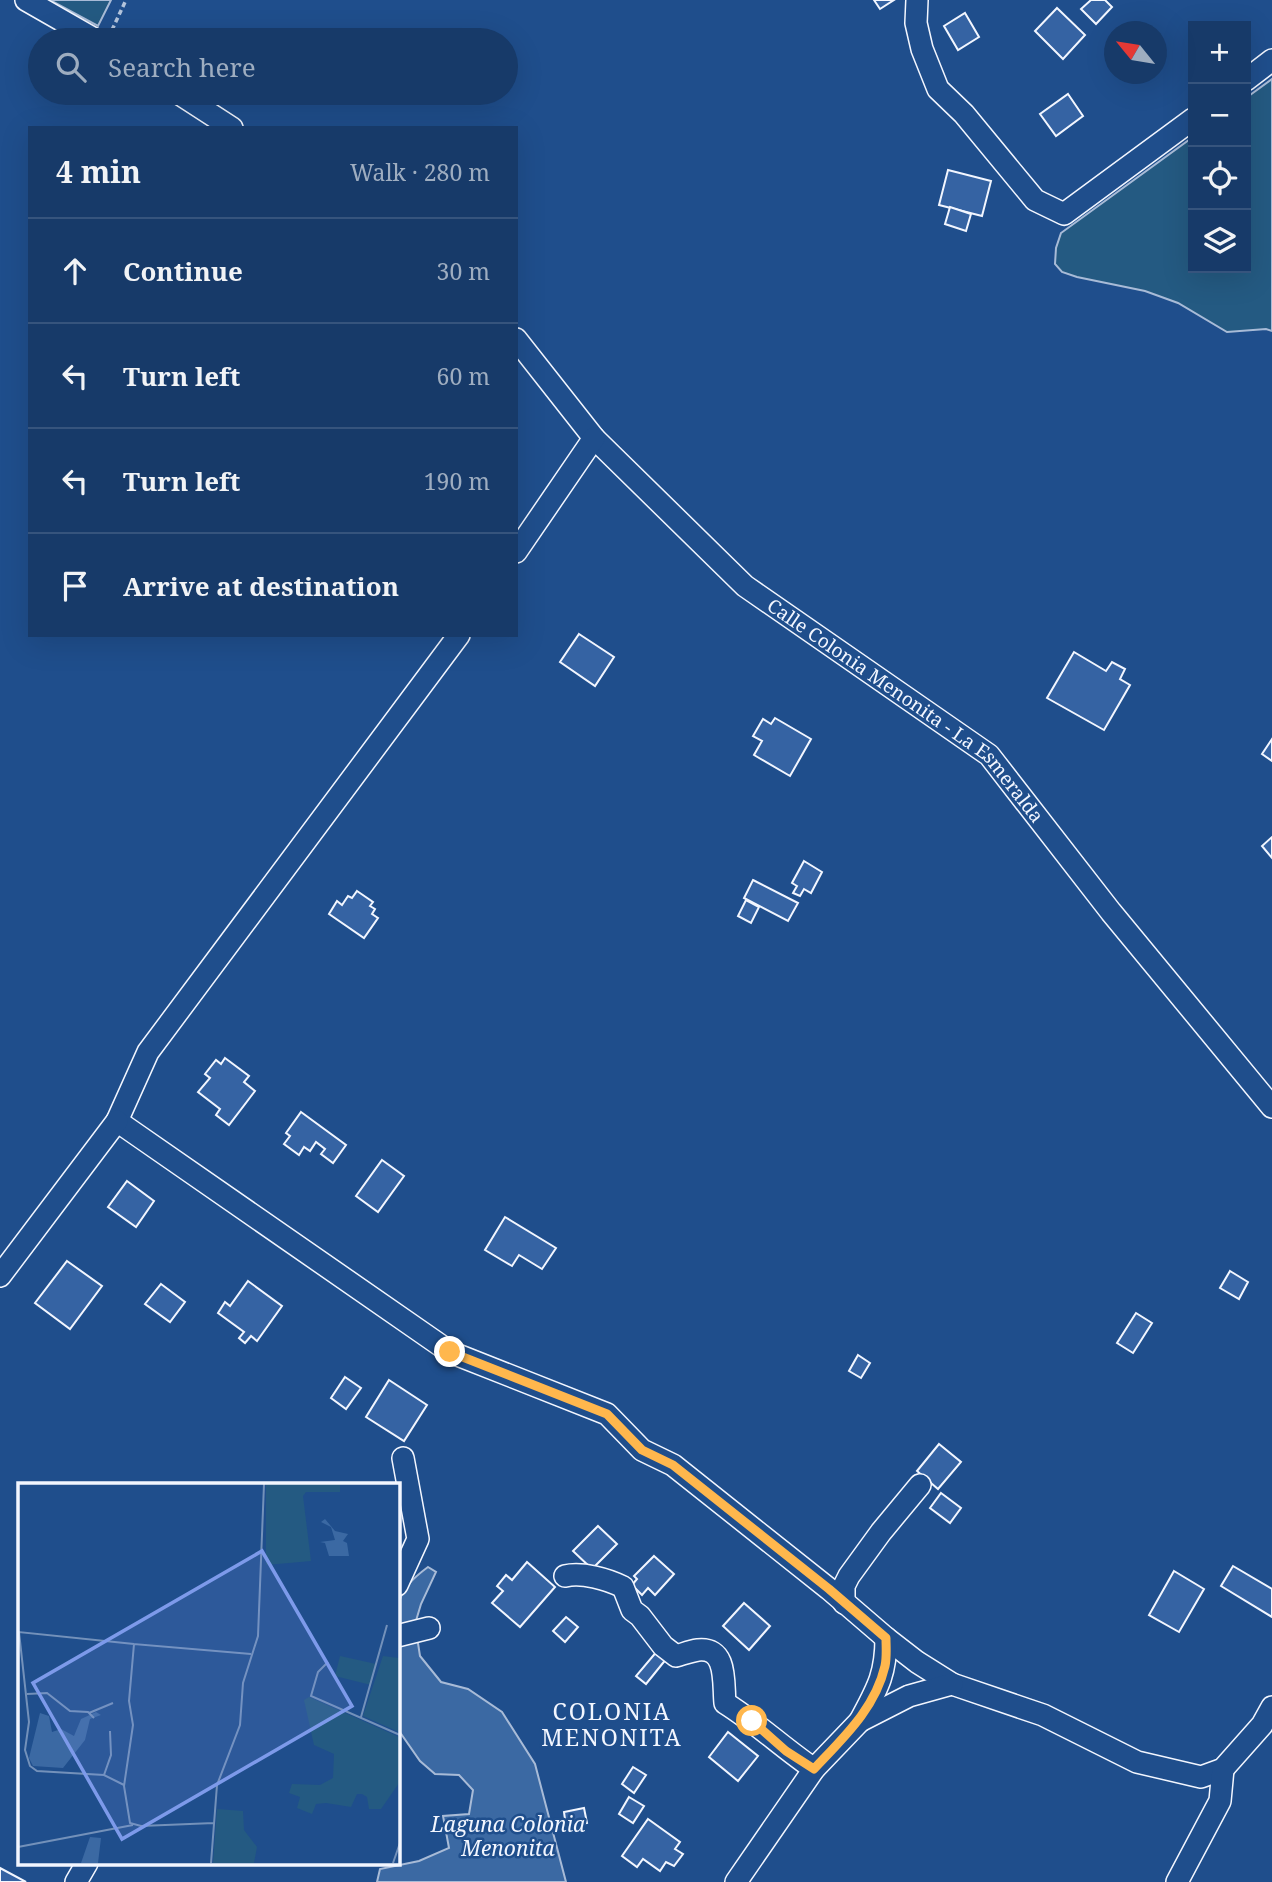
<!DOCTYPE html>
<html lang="en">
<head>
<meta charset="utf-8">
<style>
  :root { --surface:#173a69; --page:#20416f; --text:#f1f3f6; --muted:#9eadc0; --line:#36547d }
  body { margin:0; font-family:"Noto Serif",serif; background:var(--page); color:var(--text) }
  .controls { position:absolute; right:21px; top:21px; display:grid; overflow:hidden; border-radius:0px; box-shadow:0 7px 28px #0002 }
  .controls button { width:63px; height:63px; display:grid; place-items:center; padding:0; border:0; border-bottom:2px solid var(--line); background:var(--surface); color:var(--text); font:35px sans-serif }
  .compass { position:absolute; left:1104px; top:21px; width:63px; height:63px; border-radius:50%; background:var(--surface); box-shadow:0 7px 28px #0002; rotate:300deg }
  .stop { position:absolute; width:21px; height:21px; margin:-16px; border:5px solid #ffb74d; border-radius:50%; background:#fff }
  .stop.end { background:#ffb74d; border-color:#fff; box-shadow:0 2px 7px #0008 }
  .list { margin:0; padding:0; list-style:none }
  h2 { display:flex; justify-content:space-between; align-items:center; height:91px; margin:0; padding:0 28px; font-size:30px }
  h2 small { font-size:23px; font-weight:400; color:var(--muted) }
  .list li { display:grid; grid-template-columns:46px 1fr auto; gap:21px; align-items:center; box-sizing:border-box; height:105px; padding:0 28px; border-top:2px solid var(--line) }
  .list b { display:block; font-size:26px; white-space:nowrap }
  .list em { font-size:23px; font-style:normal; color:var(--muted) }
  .icon { flex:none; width:38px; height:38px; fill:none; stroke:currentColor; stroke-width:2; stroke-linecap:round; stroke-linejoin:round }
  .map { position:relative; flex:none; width:1272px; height:1882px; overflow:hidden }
  .search { position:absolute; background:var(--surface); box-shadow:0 7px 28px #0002; left:28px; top:28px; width:490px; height:77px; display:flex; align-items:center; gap:18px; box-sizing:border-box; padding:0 24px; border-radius:38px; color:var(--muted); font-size:26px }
  .panel { position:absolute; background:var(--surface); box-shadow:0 7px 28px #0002; left:28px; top:126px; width:490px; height:511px; border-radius:0px }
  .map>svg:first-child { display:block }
  .green { fill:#245a82; stroke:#a8bbd7; stroke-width:2 }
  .water { fill:#3b69a3; stroke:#a8bbd7; stroke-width:2 }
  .building { fill:#3563a3; stroke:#f2f6ff; stroke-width:2 }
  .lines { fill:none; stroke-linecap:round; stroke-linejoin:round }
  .minor-casing { stroke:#f2f6ff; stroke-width:24 }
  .path { stroke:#b3c4dc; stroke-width:3.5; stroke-dasharray:5 3.5; stroke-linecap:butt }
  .minor { stroke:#1f4e8c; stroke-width:21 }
  .route { stroke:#ffb74d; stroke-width:9 }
  .labels { text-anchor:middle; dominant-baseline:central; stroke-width:5; stroke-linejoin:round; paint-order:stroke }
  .street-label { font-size:19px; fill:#f2f6ff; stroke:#1f4e8c }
  .water-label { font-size:21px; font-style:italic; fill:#f2f6ff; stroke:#1f4e8c }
  .quarter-label { font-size:23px; letter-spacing:2px; fill:#f2f6ff; stroke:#1f4e8c }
  .inset-road { fill:none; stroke:#7391ba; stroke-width:2 }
  .view { fill:#7d9aea; fill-opacity:0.15; stroke:#7d9aea; stroke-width:3.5 }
  .inset-edge { fill:none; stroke:#f2f6ff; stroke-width:3.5 }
</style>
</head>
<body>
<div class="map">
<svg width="1272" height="1882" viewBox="0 0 1272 1882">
  <rect width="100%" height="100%" fill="#1f4e8c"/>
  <g class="green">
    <polygon points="50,0 111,0 98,26"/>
    <polygon points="1272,79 1272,331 1266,329 1227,332 1178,303 1145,291 1077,277 1062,272 1055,264 1056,248 1061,233 1193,137 1193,268 1246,268 1246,98"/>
  </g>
  <path class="water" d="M428,1567L436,1572L421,1604L415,1624L420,1656L441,1682L468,1689L502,1712L535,1764L566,1882H377L380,1869L419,1861L449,1848L443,1816L469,1814L473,1790L459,1775L435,1774L420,1761L397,1728V1609C401,1589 413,1578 428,1567Z"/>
  <g class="building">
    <polygon points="874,0 894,0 880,9"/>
    <polygon points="1091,0 1105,0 1112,7 1096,24 1081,9"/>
    <polygon points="1057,8 1085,35 1063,59 1035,31"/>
    <polygon points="965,13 979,37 958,50 944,26"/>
    <polygon points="1068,94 1083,116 1056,136 1040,114"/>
    <polygon points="948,170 991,181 982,216 939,205"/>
    <polygon points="950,207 971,214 966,231 945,224"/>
    <polygon points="579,634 614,657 595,686 560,662"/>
    <polygon points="1074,652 1106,671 1112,662 1125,669 1120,679 1130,685 1104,730 1047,698"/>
    <polygon points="775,718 811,739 790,776 754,755 762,741 753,736 763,719 771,724"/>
    <polygon points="1272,739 1272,761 1262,754"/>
    <polygon points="1272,837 1272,858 1262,846"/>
    <polygon points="804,861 822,872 811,893 804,889 800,896 793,893 797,886 792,883"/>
    <polygon points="753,880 798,903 788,921 744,898"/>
    <polygon points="357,891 373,902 370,906 375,909 372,914 378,918 364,938 329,914 337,901 342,905 348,896 352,898"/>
    <polygon points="746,900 759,907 751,923 738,916"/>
    <polygon points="225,1058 249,1076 244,1082 255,1091 229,1125 216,1115 220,1109 198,1092 210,1078 205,1074 216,1060 221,1064"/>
    <polygon points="301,1112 346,1145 333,1163 321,1154 325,1149 316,1142 310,1151 304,1147 299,1155 284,1144 290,1136 286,1133"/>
    <polygon points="382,1160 404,1176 378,1212 356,1196"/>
    <polygon points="127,1181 154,1201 136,1227 108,1207"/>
    <polygon points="505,1217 556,1248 542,1269 519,1255 512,1266 485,1250"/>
    <polygon points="67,1261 102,1286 70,1329 35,1303"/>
    <polygon points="1230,1271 1248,1282 1239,1299 1220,1288"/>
    <polygon points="248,1281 282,1306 257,1341 251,1336 245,1343 239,1338 244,1332 218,1313 225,1302 230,1306"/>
    <polygon points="161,1284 185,1302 170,1322 145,1304"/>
    <polygon points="1136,1313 1152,1323 1133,1353 1117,1343"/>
    <polygon points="858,1355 870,1363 861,1378 849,1371"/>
    <polygon points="345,1377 361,1388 346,1409 331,1398"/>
    <polygon points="389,1380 427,1405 404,1441 366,1417"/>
    <polygon points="939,1444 961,1462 938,1489 917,1471"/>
    <polygon points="941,1493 961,1508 950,1523 930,1508"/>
    <polygon points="598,1526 617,1544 592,1569 573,1551"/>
    <polygon points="654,1556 674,1574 655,1595 648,1588 642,1595 632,1585 637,1579 634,1576"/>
    <polygon points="527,1562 555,1587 520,1627 492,1603 503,1591 497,1586 506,1575 512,1580"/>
    <polygon points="1233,1566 1272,1589 1272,1617 1221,1586"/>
    <polygon points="1174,1571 1204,1589 1179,1632 1149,1615"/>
    <polygon points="744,1603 770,1626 749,1650 723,1626"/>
    <polygon points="566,1617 578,1627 565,1642 553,1631"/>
    <polygon points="658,1650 667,1658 646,1684 636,1676"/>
    <polygon points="728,1732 758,1756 738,1781 709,1757"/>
    <polygon points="633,1767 646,1775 634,1793 622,1784"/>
    <polygon points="629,1797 644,1806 633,1823 619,1814"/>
    <polygon points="584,1808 587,1823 566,1827 564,1812"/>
    <polygon points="648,1819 680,1842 675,1849 683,1854 674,1866 666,1862 660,1871 643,1859 637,1867 622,1856"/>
    <polygon points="0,1868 26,1882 0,1882"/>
  </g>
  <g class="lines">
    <defs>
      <g id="minor">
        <polyline points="26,0 96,40"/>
        <polyline points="917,0 916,23 922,49 938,89 964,114 1035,200 1064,214 1193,119"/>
        <polyline points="1246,80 1272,60"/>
        <polyline points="178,93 232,128"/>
        <path id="s1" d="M516,339L594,438L745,586L989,755L1111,912L1272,1107"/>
        <polyline points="516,552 594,438"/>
        <polyline points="459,635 148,1052 117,1121 450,1352 607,1414 642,1450 673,1465 829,1589 886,1638 917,1662 952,1684 1043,1715 1137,1762 1201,1777 1223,1769 1262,1725 1272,1707"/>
        <polyline points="0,1276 117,1121"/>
        <path d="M565,1576C582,1572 607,1579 623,1587L632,1610L640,1616L663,1646L676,1656C683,1654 691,1651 698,1650C728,1647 723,1683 725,1703C757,1723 783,1748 814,1769"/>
        <polyline points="397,1585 418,1539 403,1458"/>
        <polyline points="844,1603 844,1586 849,1576 881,1532 920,1485"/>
        <polyline points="397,1636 429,1628"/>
        <path d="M860,1721C877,1689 886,1675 886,1638"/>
        <polyline points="76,1882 87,1863"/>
        <polyline points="736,1882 814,1769 860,1721 909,1696 952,1684"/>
        <polyline points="1177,1882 1220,1801 1223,1769"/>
      </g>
    </defs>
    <use href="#minor" class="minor-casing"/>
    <polyline class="path" points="112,30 126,0"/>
    <use href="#minor" class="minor"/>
  </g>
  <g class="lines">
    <path class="route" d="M450,1352L607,1414L642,1450L673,1465L829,1589L886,1638C886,1647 887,1657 885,1666C875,1709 843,1738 814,1769L786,1751L752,1721"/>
  </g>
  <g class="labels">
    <g class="street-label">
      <text stroke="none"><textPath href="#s1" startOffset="542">Calle Colonia Menonita - La Esmeralda</textPath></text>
    </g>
    <g class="water-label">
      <text x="508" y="1824">Laguna Colonia<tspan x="508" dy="24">Menonita</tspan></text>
    </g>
    <g class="quarter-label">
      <text x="612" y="1711">COLONIA<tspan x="612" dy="26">MENONITA</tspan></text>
    </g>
  </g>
  <g transform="translate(18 1483)">
    <rect width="382" height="382" fill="#1f4e8c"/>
    <path d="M248,1H322V9H288L285,13L293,78L248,82ZM322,173L358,181L353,202L317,193ZM365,173L381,175V249L345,233ZM291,214L381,254V300L363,326H351L349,314L344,311H339L333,324L308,320L298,321L294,331L279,325L282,314L271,310L274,301L302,302L315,295L316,271L296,262L286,217ZM199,326L225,328L226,347L239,364L236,380H195Z" fill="#245a82"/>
    <path d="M307,36L317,48L330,51L325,58L329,60L331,73H311L307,60L302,59L317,57L313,44L303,39ZM78,229L83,232L72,236L67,257L45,285L15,283L11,275L22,230L31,233L34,249L43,246L56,253L63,236ZM72,354L83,355L80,380H63Z" fill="#3b69a3"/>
    <path class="inset-road" d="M310,179L300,189L293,213L382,252M9,211L29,210L52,228L70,229L76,235M71,230L95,220M343,234L369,142M86,292L93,272L92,248M106,302L86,292L19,288L12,283L7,267L11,239L1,149L116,161M196,340L123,343L112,340L106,303L115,242L111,218L116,161L233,171M0,364L115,342M193,380L199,302L222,242L225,200L240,153L246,1M375,380L382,360"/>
    <path class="view" d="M244,68L334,223L104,356L15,200Z"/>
    <rect width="382" height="382" class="inset-edge"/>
  </g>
</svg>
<div class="controls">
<button>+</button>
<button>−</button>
<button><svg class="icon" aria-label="locate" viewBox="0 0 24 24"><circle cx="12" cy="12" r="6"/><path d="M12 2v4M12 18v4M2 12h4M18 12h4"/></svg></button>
<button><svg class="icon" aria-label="layers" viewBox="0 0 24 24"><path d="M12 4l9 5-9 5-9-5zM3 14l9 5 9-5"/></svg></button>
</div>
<svg class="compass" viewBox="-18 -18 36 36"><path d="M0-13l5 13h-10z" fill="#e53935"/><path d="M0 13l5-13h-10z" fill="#9eadc0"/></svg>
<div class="stop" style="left:752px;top:1721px"></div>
<div class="stop end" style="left:450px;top:1352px"></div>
<div class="search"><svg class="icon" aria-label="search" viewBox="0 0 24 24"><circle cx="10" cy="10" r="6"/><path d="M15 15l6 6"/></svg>Search here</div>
<section class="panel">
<h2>4 min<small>Walk · 280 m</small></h2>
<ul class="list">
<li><svg class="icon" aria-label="ahead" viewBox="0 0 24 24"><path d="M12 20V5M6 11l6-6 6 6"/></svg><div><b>Continue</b></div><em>30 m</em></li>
<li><svg class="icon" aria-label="left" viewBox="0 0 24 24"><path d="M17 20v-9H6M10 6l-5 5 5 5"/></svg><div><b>Turn left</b></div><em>60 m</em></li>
<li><svg class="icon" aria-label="left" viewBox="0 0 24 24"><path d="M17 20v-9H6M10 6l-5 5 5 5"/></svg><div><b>Turn left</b></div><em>190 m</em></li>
<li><svg class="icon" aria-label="arrive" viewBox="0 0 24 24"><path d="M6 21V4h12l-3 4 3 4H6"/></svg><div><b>Arrive at destination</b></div></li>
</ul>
</section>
</div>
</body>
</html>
